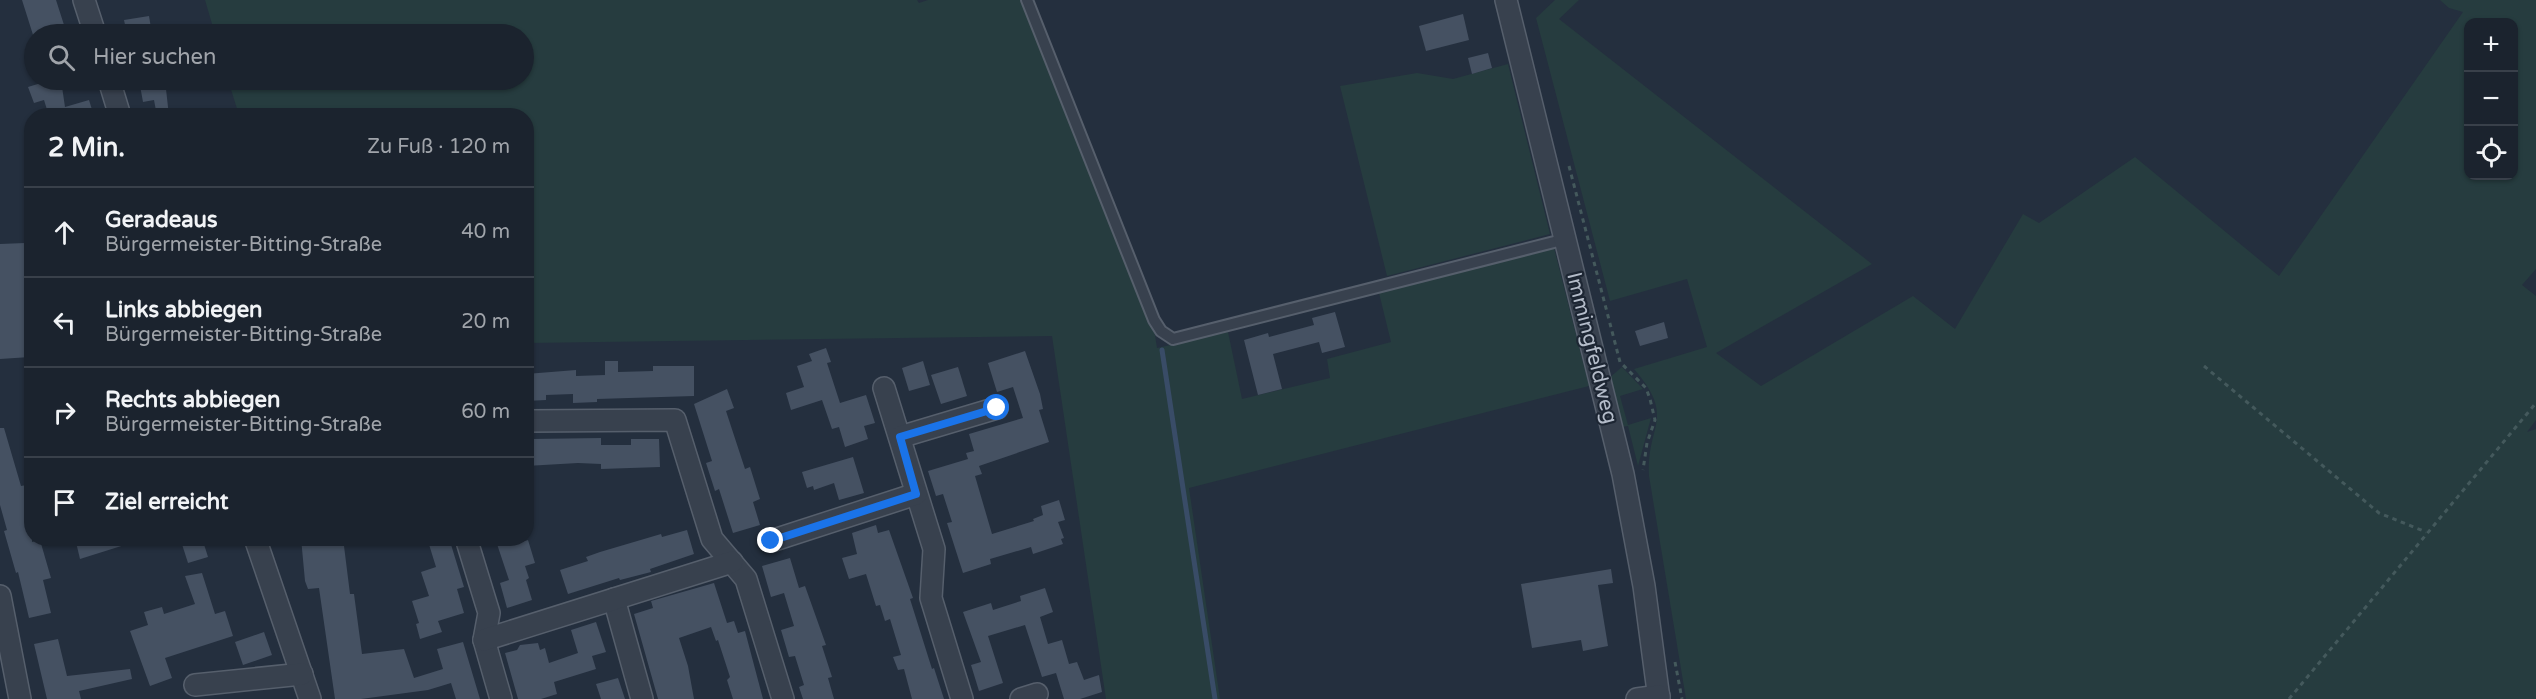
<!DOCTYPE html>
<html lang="de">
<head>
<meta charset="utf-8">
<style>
  :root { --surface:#1b232e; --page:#242b36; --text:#f1f3f6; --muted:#a0a4aa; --line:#39404a }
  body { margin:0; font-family:"Varela Round",sans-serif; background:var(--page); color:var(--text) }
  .controls { position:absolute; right:18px; top:18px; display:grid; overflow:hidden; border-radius:12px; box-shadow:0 2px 4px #0004 }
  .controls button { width:54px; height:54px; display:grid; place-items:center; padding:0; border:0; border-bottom:2px solid var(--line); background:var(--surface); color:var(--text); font:30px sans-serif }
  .stop { position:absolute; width:18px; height:18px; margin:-14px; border:4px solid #1a73e8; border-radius:50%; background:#fff }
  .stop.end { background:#1a73e8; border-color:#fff; box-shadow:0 2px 6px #0008 }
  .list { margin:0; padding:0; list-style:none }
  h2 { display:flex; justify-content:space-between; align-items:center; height:78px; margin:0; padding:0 24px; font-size:26px }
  h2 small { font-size:20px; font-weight:400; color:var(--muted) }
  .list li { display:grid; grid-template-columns:39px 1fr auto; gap:18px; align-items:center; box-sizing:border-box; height:90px; padding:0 24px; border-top:2px solid var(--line) }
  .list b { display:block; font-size:22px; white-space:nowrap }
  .list p { margin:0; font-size:20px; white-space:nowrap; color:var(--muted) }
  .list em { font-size:20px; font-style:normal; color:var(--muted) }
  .icon { flex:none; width:33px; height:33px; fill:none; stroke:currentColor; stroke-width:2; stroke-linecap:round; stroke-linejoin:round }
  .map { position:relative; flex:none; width:2536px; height:699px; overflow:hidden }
  .search { position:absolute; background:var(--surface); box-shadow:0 2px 4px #0004; left:24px; top:24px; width:510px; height:66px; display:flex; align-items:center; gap:15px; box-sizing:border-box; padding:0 21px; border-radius:33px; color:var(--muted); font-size:22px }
  .panel { position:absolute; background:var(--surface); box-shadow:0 2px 4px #0004; left:24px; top:108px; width:510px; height:438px; border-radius:24px }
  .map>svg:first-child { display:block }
  .green { fill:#263c3f; fill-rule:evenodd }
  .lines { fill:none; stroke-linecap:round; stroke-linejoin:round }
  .stream { stroke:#394c67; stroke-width:5 }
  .building { fill:#455162 }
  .service-casing { stroke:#565f6c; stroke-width:14 }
  .minor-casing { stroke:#565f6c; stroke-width:24 }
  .path { stroke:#44595c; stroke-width:3; stroke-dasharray:4.5 4.5; stroke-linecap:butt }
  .service { stroke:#38414e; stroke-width:10 }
  .minor { stroke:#38414e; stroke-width:21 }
  .route { stroke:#1a73e8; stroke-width:8 }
  .labels { text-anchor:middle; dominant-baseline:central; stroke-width:4.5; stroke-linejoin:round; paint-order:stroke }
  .street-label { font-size:21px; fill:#b4bcc9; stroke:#1d2633 }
</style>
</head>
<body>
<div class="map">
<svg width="2536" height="699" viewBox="0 0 2536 699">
  <rect width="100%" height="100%" fill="#242f3e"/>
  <g class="green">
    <polygon points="205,0 917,0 919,3 928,0 1020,0 1155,335 1157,348 1228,332 1242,399 1330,378 1327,359 1391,342 1379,293 1554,248 1589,386 1189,488 1220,699 1106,699 1052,336 527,343 526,116 239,115 228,80 524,80 524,34 215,34"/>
    <path d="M1555,0H1579L1559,19L1872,264L1716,353L1761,386L1913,296L1955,329L2023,214L2039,223L2135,157L2279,276L2463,12L2449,8L2440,0H2536V269L2522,285L2536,296V420L2527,432L2536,429V699H1686L1649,476C1646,424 1677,419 1634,369L1707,347L1687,279L1610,301L1536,18ZM2468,22H2514V176H2468Z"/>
    <polygon points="1508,64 1550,234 1387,276 1340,86 1417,73 1453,79"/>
    <polygon points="1622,367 1643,389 1620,396 1628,425 1651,418 1638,466 1628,426 1621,427 1608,379"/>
  </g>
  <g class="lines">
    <polyline class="stream" points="1162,350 1215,699"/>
  </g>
  <g class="building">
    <polygon points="22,0 56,0 65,28 46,34 34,34 34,38"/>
    <polygon points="1463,14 1469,40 1426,51 1419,26"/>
    <polygon points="149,16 152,34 127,34 124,20"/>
    <polygon points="1488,53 1492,68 1472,74 1468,58"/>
    <polygon points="40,80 61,80 65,107 89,100 94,116 49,116 44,100 34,103 28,87 41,83"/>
    <polygon points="139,80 165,80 169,116 157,116 154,100 143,102"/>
    <polygon points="25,243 32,321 30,357 0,359 0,244"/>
    <polygon points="1335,312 1345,347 1322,353 1319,342 1273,354 1282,389 1258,395 1244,340 1268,333 1269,337 1314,325 1312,318"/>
    <polygon points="1664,322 1668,338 1640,346 1635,331"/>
    <polygon points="826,348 831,362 827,363 840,403 866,395 875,423 864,426 868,439 845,447 839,427 832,429 822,400 791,410 786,393 804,387 797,366 812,361 809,354"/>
    <polygon points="1025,351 1040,394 1043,409 1039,410 1049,442 979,466 982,474 975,476 992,534 1034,521 1033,519 1043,515 1041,506 1059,500 1065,520 1058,522 1064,538 1061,539 1063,544 1033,554 1031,547 990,559 991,564 963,573 947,523 952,522 943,494 936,496 928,471 968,459 966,453 974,451 969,434 1023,418 1013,387 997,392 988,363"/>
    <polygon points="605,361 618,361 618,372 653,371 653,366 694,366 694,396 597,399 597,402 573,403 573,394 546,395 546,400 526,401 526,374 576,370 576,376 605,375"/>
    <polygon points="923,361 930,385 909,391 902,368"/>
    <polygon points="958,367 967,396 941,404 931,375"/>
    <polygon points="727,389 734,408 726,411 745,469 750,467 760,499 753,502 760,525 733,533 719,489 715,491 706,463 712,461 694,404"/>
    <polygon points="0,428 4,428 21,486 32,484 32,542 40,540 51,578 43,580 51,613 29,618 18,572 16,573 4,531 7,530 0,505"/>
    <polygon points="601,438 601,445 631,445 631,439 659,439 660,467 601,469 601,464 578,463 526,466 526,446 531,446 531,439"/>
    <polygon points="853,457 864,493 839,500 834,483 814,490 813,486 807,488 802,472"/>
    <polygon points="876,525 878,533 889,530 913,598 910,599 932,669 934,668 944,699 912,699 904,669 898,670 893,657 901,655 890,619 885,621 880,605 876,606 866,574 849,579 842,558 857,554 852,533"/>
    <polygon points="687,530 694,554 650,569 651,572 620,580 619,578 568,594 560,570 588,561 586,557 600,552 661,534 662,537"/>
    <polygon points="75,538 134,538 134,542 80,559"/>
    <polygon points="180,538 202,538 208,557 188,563"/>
    <polygon points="301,538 343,538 350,594 354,594 362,654 404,649 414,678 443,669 437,649 463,642 480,699 456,699 451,683 428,690 361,699 335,699 319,588 308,589 305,581"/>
    <polygon points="427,538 449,538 464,587 457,589 464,613 438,621 442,632 420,639 416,624 419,623 412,601 429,596 421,572 436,567"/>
    <polygon points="495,538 514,538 516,544 528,540 535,563 525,566 529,578 526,580 532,600 507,608 500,583 509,580"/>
    <polygon points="790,558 799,588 805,586 826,645 822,646 832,677 828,678 834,699 803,699 799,687 804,685 795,656 789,657 781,630 794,626 784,593 771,597 762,566"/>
    <polygon points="1611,569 1613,583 1598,585 1608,646 1583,651 1581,640 1532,648 1521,584"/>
    <polygon points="202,573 215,614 225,611 233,636 165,658 172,678 150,686 130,631 148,625 144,612 162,607 164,614 195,604 185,576"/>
    <polygon points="714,583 727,623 734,621 738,633 745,631 763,699 733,699 727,680 730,677 718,640 716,641 711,627 679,638 688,666 694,699 658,699 634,614 653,608 651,601"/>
    <polygon points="1045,588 1053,612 1040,617 1048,644 1062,640 1069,664 1077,662 1084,680 1099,675 1102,692 1080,699 1064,699 1056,673 1042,677 1025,625 988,636 1003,683 979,691 971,665 981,662 963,612 991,603 993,610 1021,601 1020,596"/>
    <polygon points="596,622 606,652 592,656 596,669 554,682 557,694 541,699 518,699 505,653 517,650 520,645 538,643 540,650 545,648 549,663 578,653 571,630"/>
    <polygon points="264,632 272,655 243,665 235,642"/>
    <polygon points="58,639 67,676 130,669 132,679 79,691 81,699 47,699 34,644"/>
    <polygon points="618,678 625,699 601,699 596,684"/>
  </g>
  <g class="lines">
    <defs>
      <polyline id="service" points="1027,0 1154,320 1161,331 1173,339 1566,239"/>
      <g id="minor">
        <polyline points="84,0 95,34"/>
        <polyline points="1506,0 1623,474 1644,586 1659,699"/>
        <polyline points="109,80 120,116"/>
        <polyline points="884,388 934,549 931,598 962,699"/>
        <polyline points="526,421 675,420 712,539 746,579 783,699"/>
        <polyline points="900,437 997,408"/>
        <polyline points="255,538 310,699"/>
        <polyline points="466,538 489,613 484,640 501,699"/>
        <polyline points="771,541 916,494"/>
        <polyline points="0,596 20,699"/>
        <polyline points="614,599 642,699"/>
        <polyline points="484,640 732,562"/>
        <polyline points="195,685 302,674"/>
        <polyline points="1021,699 1037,694"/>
        <polyline points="1637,699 1659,696"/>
      </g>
    </defs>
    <use href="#service" class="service-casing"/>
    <use href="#minor" class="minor-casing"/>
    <g class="path">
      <polyline points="1569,166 1620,362 1646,388 1650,399 1655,420 1647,443 1643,470"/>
      <polyline points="2204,366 2379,513 2426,532"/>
      <polyline points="1675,662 1682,699"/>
      <polyline points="2289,699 2536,403"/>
    </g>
    <use href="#service" class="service"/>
    <use href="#minor" class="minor"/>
  </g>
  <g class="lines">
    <polyline class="route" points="771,541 916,494 900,437 997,408"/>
  </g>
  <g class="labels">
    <g class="street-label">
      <text transform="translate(1592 348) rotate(76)">Immingfeldweg</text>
    </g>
  </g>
</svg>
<div class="controls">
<button>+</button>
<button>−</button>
<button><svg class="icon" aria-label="locate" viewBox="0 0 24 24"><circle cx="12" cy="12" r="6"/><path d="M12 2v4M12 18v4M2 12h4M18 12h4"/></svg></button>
</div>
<div class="stop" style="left:997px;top:408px"></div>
<div class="stop end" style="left:771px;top:541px"></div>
<div class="search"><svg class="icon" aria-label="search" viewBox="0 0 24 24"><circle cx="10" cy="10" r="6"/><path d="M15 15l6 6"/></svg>Hier suchen</div>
<section class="panel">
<h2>2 Min.<small>Zu Fuß · 120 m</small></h2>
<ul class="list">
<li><svg class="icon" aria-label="ahead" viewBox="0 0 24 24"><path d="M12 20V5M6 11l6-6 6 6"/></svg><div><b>Geradeaus</b><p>Bürgermeister-Bitting-Straße</p></div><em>40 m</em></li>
<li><svg class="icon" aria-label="left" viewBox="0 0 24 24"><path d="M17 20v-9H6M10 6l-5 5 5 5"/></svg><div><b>Links abbiegen</b><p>Bürgermeister-Bitting-Straße</p></div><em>20 m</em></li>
<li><svg class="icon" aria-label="right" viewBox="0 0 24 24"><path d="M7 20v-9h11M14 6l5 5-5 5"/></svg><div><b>Rechts abbiegen</b><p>Bürgermeister-Bitting-Straße</p></div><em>60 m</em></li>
<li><svg class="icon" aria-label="arrive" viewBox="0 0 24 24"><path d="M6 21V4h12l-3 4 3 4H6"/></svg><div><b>Ziel erreicht</b></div></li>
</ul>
</section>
</div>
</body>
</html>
